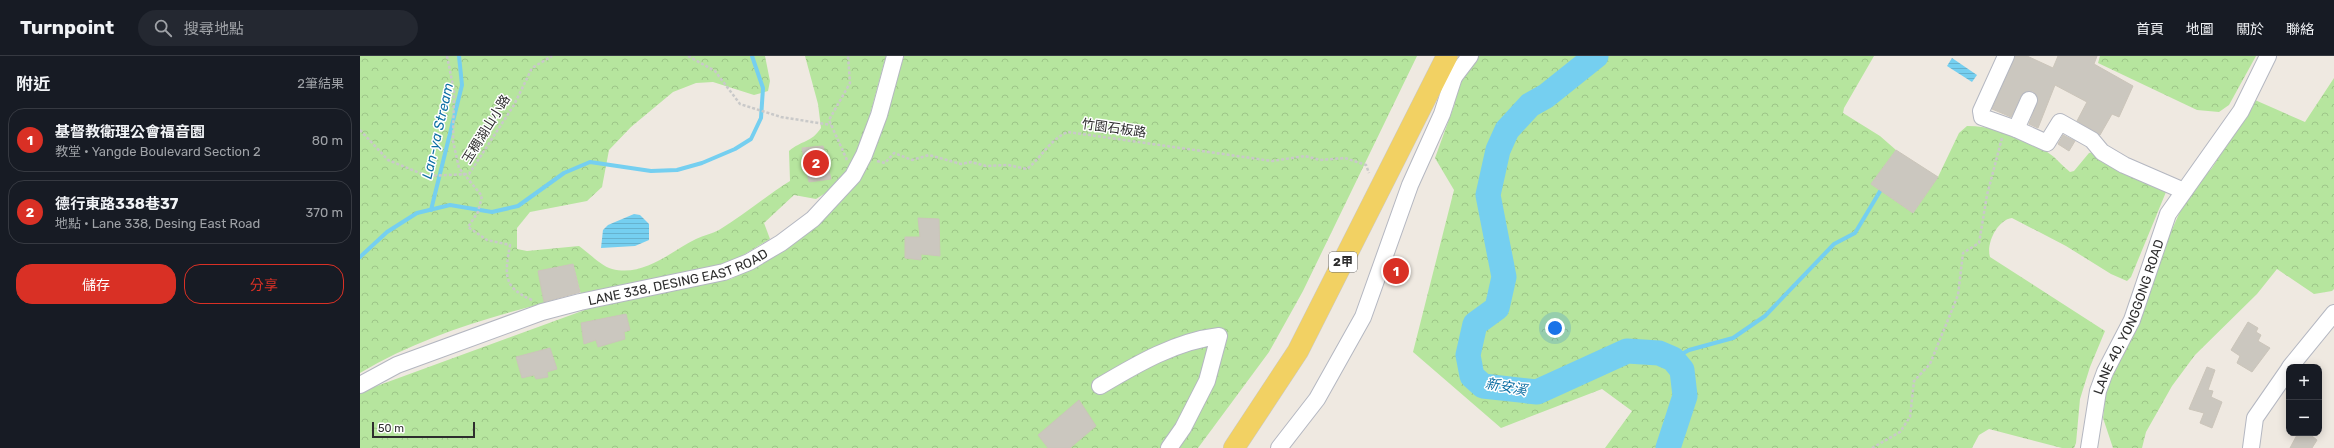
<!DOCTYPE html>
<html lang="zh-TW">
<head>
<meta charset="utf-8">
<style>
  :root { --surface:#171b24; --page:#242831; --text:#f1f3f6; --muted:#9ea1a6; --line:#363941; --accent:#d93025 }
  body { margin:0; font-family:Rubik,"Noto Sans TC",sans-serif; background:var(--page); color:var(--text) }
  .controls { position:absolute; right:12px; bottom:12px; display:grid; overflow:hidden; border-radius:8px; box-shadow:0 2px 10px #0003 }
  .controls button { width:36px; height:36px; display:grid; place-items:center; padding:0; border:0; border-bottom:1px solid var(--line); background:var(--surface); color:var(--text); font:20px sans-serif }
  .scale { position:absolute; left:12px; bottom:10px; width:103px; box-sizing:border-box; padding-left:4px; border:2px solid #2e2e2e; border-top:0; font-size:11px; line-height:14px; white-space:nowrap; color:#2e2e2e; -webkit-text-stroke:3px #fff; paint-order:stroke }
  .you { position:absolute; left:1195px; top:272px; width:14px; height:14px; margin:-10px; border:3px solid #fff; border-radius:50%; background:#1a73e8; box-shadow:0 0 0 6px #1a73e833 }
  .badge { display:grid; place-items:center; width:26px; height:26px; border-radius:50%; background:var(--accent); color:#fff; font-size:13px; font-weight:700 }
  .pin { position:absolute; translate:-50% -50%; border:2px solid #fff; box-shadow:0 1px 4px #0006 }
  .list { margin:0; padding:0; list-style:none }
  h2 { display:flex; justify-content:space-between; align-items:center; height:52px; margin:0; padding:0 16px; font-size:17px }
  h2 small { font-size:13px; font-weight:400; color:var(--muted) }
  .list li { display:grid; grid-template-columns:26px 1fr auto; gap:12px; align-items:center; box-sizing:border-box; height:64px; margin:0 8px 8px; padding:0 8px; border:1px solid var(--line); border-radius:16px }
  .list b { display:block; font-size:15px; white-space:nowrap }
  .list p { margin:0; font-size:13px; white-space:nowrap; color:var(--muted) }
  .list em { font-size:13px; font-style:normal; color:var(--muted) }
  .actions { display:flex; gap:8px; padding:12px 16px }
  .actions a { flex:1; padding:9px 0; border:1px solid var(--accent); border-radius:16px; text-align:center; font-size:14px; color:var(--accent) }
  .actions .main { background:var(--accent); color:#fff }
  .icon { flex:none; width:22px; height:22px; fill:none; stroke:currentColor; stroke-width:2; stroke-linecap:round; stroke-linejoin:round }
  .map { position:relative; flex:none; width:1974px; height:392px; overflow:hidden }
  header { display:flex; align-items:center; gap:24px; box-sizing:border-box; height:56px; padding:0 20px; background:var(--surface); border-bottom:1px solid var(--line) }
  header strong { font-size:19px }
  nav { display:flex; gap:22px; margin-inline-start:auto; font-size:14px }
  .search { width:280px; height:36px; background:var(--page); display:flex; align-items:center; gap:10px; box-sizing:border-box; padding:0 14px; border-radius:22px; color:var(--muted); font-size:15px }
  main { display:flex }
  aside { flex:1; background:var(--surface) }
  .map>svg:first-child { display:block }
  .forest { fill:url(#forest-crowns); fill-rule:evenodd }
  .water { fill:url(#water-rules) }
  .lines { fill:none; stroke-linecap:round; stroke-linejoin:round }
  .stream { stroke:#75cff0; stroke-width:4 }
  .river { stroke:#75cff0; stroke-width:25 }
  .building { fill:#cbc7bf; stroke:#cbc5ba }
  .minor-casing { stroke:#b4b7c1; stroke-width:18 }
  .major-casing { stroke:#c9c9c9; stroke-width:22 }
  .path { stroke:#c9c9c9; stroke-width:2.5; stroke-dasharray:3 2; stroke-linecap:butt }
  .minor { stroke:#fff; stroke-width:16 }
  .major { stroke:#f2d163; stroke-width:21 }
  .labels { text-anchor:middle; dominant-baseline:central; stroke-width:3; stroke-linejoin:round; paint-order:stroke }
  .shield { fill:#fff; stroke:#6d6d6d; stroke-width:1 }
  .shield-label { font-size:12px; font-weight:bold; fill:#2e2e2e }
  .street-label { font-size:13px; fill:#2e2e2e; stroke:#fff }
  .water-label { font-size:14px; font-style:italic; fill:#0d6fa3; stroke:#fff }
</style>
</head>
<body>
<header>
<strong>Turnpoint</strong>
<div class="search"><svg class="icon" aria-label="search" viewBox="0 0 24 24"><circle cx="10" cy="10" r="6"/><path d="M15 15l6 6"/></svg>搜尋地點</div>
<nav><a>首頁</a><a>地圖</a><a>關於</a><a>聯絡</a></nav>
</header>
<main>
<aside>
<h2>附近<small>2筆結果</small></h2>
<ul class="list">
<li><span class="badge">1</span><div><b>基督教衛理公會福音園</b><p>教堂 · Yangde Boulevard Section 2</p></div><em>80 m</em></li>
<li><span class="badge">2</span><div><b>德行東路338巷37</b><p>地點 · Lane 338, Desing East Road</p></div><em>370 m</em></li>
</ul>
<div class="actions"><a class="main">儲存</a><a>分享</a></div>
</aside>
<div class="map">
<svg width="1974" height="392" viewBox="0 0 1974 392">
  <defs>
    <pattern id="forest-crowns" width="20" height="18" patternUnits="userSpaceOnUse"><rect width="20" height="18" fill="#b6e59e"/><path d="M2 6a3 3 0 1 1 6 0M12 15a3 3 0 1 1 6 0" fill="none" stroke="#9dc588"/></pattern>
    <pattern id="water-rules" width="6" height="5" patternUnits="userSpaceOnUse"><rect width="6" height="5" fill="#75cff0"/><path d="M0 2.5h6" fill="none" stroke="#66b2ce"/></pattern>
  </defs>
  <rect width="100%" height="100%" fill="#efe9e1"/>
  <g class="forest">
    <path d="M0,0H405L410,25L408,35L394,39L353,26L336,27L313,36L271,71L249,94L242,131L227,145L170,156L157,172V193L167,195L219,190C229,197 241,210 252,213C284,221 310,196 336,183C344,179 352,178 359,174C384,159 406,140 430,125L429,95C442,84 451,87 461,72L458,48L445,0H526L500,95L475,131L456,143L434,139L404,167L410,183L365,210L221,239L213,208L179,215L185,247C121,263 57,283 0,317ZM463,90L470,123L442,92Z"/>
    <polygon points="544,0 1057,0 943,235 909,296 838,392 0,392 0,338 14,331 233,251 371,223 403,206 499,124 515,93"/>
    <path d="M1114,0H1514L1484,52L1483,57L1520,80L1536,94L1511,128L1553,157L1578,121L1599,77L1607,70C1636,70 1671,83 1694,101C1699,106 1704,111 1710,116L1714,115L1729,97L1734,96L1806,136L1771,221L1767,225L1751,218L1706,190L1652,162C1637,164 1626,188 1630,201L1745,275L1730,311L1720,343L1716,387L1714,392H1702L1629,373L1619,379L1612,392H1245L1272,355L1242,333L1141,372L1053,296L1094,134L1075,102L1095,47L1079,41Z"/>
    <polygon points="1740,0 1896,0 1869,49 1859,56 1837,54 1738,7"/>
    <polygon points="1974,22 1974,233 1972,235 1954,238 1917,213 1897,238 1835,299 1812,330 1786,376 1782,392 1753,392 1743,362 1747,326 1785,250 1800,200 1828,138 1852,112 1895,44 1945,66"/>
  </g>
  <g class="water">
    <polygon points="1592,2 1617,19 1612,26 1587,10"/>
    <polygon points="274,158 280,159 289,168 289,184 275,190 241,192 243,174 248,169"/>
  </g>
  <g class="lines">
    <g class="stream">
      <polyline points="71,154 102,29 99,0"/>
      <polyline points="0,201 27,176 57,157 90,149 132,156 158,150 204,117 230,106 291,115 317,114 342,107 375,93 391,83 401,62 403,32 392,0"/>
      <polyline points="1313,303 1329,294 1373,282 1405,260 1474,188 1495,177 1522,132"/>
    </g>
    <polyline class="river" points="1236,0 1186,40 1170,49 1147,74 1138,94 1128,139 1144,221 1137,252 1115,268 1108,299 1112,320 1123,330 1177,336 1267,295 1299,297 1313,303 1322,314 1325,340 1308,392"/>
  </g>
  <g class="building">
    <polygon points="1655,0 1667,0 1693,12 1698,0 1737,0 1734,8 1773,30 1759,61 1752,58 1740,79 1717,65 1727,46 1695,29 1678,72 1669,68 1678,43 1673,35 1663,37 1651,61 1632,53"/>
    <polygon points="1703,79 1715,85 1709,95 1698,88"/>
    <polygon points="463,90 471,123 449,126 442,92"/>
    <polygon points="1536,94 1578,121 1553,157 1511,128"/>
    <polygon points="558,162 579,163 580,200 561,198 561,204 545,202 545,181 560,181"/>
    <polygon points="213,208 220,236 184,246 178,215"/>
    <polygon points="266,258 270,274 264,276 265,283 238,291 236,284 224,288 221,267"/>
    <polygon points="1888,266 1898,272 1896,276 1901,279 1898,285 1910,292 1892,316 1877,307 1880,300 1871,294"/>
    <polygon points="190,292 197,313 187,316 188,321 176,323 174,319 162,322 156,301"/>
    <polygon points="1847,311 1855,314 1848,334 1853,335 1851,341 1862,346 1852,372 1840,367 1844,357 1829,353"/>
    <polygon points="719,344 736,370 710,392 688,392 678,379"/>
    <polygon points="1938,377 1953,377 1952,380 1957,384 1952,392 1930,392"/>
  </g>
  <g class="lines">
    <defs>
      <g id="minor">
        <polyline points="1646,0 1621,55 1622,61 1656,73 1687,87 1700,66 1732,84 1742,96 1764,109 1824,135"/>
        <polyline points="1085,17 1094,21 1110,0"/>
        <polyline points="1656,73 1669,44"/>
        <polyline points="1930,311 1974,257"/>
        <path id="s1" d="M0,329L37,309L182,256L220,246L364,216L389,206L421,187L453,163L493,120L504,99L519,59L535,0"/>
        <path d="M740,330C777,308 816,285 859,280L847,325L823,372L809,392"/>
        <polyline points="919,392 957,343 1003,261 1050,129 1082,58 1094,21"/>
        <path id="s2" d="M1729,392L1738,335L1745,316L1772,264L1808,158L1881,55L1908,0"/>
        <polyline points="1891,392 1895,362 1929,313"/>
      </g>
      <polyline id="major" points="874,392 938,295 1087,0"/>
    </defs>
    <use href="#minor" class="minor-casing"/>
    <use href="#major" class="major-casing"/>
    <g class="path">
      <path d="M87,0L94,35L93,85L99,112L122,140L118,156L108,171L127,184L150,189C145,218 142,231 172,244"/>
      <polyline points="328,0 355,15 380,48 421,61 471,69"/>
      <polyline points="0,74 28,104 67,120 109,118 154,49 172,12 192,0"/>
      <polyline points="487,104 469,64 490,27 488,0"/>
      <path d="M517,105L525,107L534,97L552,104L569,99L601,108L611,106L626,110L648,109L667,113C682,101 690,83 708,76L912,105L945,100L960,104L985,102L1006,109L1009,117"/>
      <polyline points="1512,392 1540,376 1550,361 1554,325 1570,308 1598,239 1603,197 1619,187 1627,139 1642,82"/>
    </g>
    <use href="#minor" class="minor"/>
    <use href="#major" class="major"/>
  </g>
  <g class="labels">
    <rect class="shield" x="969" y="196" width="28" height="20" rx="3"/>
    <g class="shield-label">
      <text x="983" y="206">2甲</text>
    </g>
    <g class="street-label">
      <text transform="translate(754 72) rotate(8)">竹園石板路</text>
      <text transform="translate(126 73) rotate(-58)">玉稠湖山小路</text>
      <text stroke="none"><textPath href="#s1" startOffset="337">LANE 338, DESING EAST ROAD</textPath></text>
      <text stroke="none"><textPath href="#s2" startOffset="138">LANE 40, YONGGONG ROAD</textPath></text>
    </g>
    <g class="water-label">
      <text transform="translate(78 75) rotate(-77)">Lan-ya Stream</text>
      <text transform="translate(1146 331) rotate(10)">新安溪</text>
    </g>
  </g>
</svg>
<div class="controls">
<button>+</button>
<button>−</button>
</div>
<div class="scale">50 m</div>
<div class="you"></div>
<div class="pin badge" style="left:1036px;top:215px">1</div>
<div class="pin badge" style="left:456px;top:107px">2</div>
</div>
</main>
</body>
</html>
